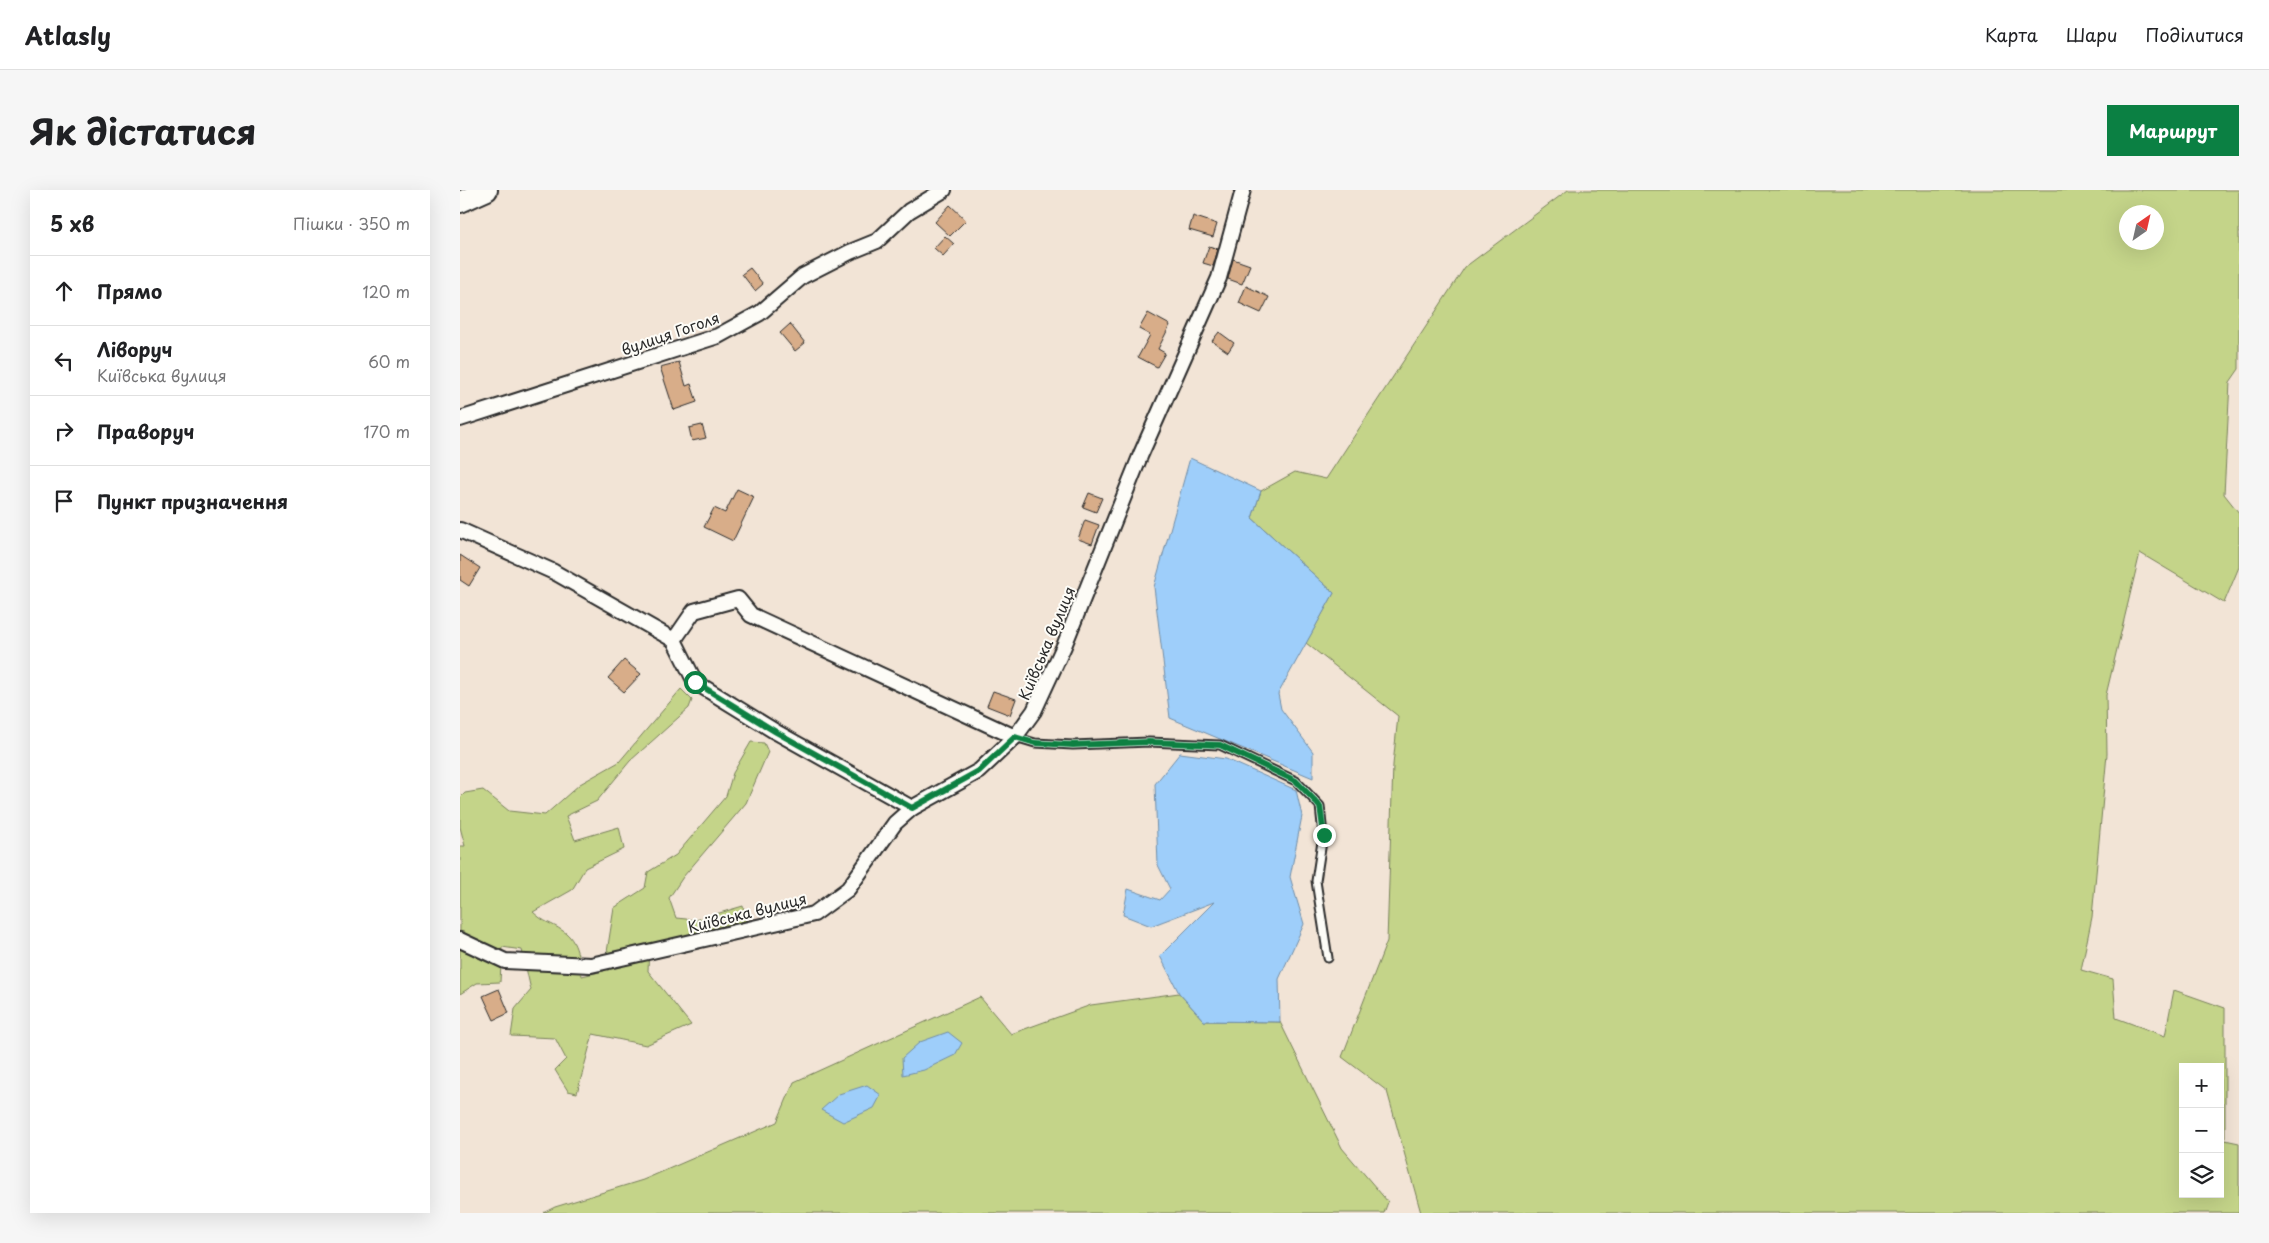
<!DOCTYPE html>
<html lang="uk">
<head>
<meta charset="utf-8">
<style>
  :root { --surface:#fff; --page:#f6f6f6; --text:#202124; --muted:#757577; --line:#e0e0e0; --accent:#0b8043 }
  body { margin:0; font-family:"Playpen Sans",sans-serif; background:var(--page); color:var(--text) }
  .controls { position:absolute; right:15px; bottom:15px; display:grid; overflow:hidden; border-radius:0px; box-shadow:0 5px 20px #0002 }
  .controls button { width:45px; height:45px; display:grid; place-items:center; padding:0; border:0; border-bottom:1px solid var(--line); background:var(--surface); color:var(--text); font:25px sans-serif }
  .compass { position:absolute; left:1659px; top:15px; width:45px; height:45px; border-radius:50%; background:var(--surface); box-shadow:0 5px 20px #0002; rotate:34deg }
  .stop { position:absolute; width:15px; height:15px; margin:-11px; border:4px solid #0b8043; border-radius:50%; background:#fff }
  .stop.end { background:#0b8043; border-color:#fff; box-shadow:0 1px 5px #0008 }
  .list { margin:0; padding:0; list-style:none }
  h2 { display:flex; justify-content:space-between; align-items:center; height:65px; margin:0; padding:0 20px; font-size:21px }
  h2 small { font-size:16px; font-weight:400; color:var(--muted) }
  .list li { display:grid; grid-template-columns:32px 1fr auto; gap:15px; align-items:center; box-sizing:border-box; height:70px; padding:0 20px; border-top:1px solid var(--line) }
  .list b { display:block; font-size:19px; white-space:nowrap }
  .list p { margin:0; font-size:16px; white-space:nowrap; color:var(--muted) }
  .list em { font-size:16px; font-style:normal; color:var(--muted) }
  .icon { flex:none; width:28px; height:28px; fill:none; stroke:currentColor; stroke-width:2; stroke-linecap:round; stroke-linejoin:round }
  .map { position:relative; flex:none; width:1779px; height:1023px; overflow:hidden; border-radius:0px }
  header { display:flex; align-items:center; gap:30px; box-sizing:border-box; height:70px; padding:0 25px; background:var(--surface); border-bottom:1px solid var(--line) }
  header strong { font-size:24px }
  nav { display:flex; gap:28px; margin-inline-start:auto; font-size:18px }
  .intro { display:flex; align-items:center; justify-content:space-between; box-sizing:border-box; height:120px; padding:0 30px }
  h1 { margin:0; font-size:35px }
  .button { padding:12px 22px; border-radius:0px; background:var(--accent); color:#fff; font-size:18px; font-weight:700 }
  main { display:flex; gap:30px; padding:0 30px }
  aside { flex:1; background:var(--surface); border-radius:0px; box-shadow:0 5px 20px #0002 }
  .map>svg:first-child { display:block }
  .green { fill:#c4d489; stroke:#78805a; fill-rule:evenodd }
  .water { fill:#9ecefa; stroke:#708da7 }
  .building { fill:#d8ad89; stroke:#2b2b2b }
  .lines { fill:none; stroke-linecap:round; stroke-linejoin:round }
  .lane-casing { stroke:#2b2b2b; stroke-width:11 }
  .street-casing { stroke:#2b2b2b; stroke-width:18 }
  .secondary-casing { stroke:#2b2b2b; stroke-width:24 }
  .lane { stroke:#fdfcf7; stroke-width:7 }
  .street { stroke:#fdfcf7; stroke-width:14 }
  .secondary { stroke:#fdfcf7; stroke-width:20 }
  .route { stroke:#0b8043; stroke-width:6 }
  .labels { text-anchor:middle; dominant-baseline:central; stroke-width:4; stroke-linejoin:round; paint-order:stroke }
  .street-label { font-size:15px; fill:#2b2b2b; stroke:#fdfcf7 }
</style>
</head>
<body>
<header>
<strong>Atlasly</strong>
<nav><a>Карта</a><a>Шари</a><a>Поділитися</a></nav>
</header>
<div class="intro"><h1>Як дістатися</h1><a class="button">Маршрут</a></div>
<main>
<aside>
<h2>5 хв<small>Пішки · 350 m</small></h2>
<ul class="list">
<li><svg class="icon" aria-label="ahead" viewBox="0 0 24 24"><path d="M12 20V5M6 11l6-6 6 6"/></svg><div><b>Прямо</b></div><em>120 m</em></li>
<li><svg class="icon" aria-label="left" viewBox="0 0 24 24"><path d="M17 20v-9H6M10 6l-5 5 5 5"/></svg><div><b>Ліворуч</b><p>Київська вулиця</p></div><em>60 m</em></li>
<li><svg class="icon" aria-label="right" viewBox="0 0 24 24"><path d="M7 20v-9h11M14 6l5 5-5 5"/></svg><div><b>Праворуч</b></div><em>170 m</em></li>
<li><svg class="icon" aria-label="arrive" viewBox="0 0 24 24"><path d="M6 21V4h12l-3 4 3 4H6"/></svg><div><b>Пункт призначення</b></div></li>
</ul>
</aside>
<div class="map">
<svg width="1779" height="1023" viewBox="0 0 1779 1023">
  <rect width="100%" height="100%" fill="#f2e4d6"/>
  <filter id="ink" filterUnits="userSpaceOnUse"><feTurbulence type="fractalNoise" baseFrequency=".02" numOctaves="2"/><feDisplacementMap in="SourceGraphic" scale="10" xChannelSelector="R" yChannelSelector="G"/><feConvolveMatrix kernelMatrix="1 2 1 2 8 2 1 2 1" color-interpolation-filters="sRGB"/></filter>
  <g filter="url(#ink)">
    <g class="green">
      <path d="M1108,0H1779V179L1770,192L1764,304L1779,323V377L1764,413L1680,363L1646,505L1647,564L1632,727L1621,780L1653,789L1656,828L1705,846L1714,800L1765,818V950L1779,953V1023H961L927,901L882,867L927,751L933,575L938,526L846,453L874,403L792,328L801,301L835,282L866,289L1005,77ZM1666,22H1696V52H1666ZM1723,877H1760V1004H1723Z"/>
      <path d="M221,499L232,510L229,518L170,571L137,611L106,626L115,650L159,637L164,659L125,678L112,700L73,722C86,734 90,732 103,741C118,750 119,771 122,786L144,781L154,718L185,698L188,682L216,665L266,606L273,583L291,552L304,553L308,562L286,613L223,687L209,708L216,728L236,730L283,716L286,732L270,739L189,757L188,781L231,835L186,855L133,844L117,903L108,901L95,880L106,869L95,848L51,846L55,819L71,800L62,760L42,757L40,792L17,793L0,804V656H5L0,637V608L5,603L23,600L49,621L85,625L120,594L159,572Z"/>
      <polygon points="719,803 744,831 820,832 882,958 928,1012 924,1023 83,1023 95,1017 183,990 317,932 334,892 520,807 551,844 631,815"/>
    </g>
    <g class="water">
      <polygon points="730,268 801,301 792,328 874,403 818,504 821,519 853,562 853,588 710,528 694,397"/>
      <polygon points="720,563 766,569 836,600 842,626 830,687 844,734 819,789 820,832 744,831 719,803 700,766 754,712 691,736 663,725 668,699 700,710 710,699 698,675 695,594"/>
      <polygon points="488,842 502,853 495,865 464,880 443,885 442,868 460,852"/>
      <polygon points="407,895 421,905 414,918 383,932 361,920 379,904"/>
    </g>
    <g class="building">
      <polygon points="490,15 506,30 490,46 475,32"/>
      <polygon points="733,26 757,34 753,47 729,40"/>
      <polygon points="485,46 494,54 483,66 474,58"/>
      <polygon points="749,56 758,59 753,76 743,73"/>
      <polygon points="773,69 790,75 782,94 768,89"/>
      <polygon points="290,78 303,94 295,101 282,84"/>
      <polygon points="786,96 809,107 801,123 779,113"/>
      <polygon points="688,123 710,135 698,159 705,163 697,177 678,167 690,145 679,139"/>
      <polygon points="330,134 345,153 335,161 320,143"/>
      <polygon points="759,142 774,153 768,162 752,151"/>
      <polygon points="219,172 226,196 231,194 237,212 214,220 200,177"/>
      <polygon points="242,235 246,248 232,251 229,238"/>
      <polygon points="277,299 294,307 273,351 244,337 254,318 265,323"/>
      <polygon points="629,303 642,308 636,322 623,317"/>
      <polygon points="625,330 639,335 632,354 618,349"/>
      <polygon points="0,365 20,378 9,396 0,390"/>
      <polygon points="164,470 181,484 164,502 148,488"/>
      <polygon points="533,501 556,509 550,525 527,516"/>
      <polygon points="39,799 49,823 34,830 23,806"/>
    </g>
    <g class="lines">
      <defs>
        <polyline id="lane" points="555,547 575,553 613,555 689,552 760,555 836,591 860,616 863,645 856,691 868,768"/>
        <g id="street">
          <polyline points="0,229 258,146 300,123 343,86 390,62 417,51 449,21 484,0"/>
          <polyline points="0,340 94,382 214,450"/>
          <polyline points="214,450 234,421 278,409 291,425 555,547"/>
          <polyline points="214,450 235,492 316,542 452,618"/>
          <polyline points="0,750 45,771 131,775 354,724 388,699 435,633 452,618 519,581 555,547 574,521 604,456 681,264 759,88 783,0"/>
        </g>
        <polyline id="secondary" points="0,12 27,0"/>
      </defs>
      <use href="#lane" class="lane-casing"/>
      <use href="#street" class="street-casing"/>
      <use href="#secondary" class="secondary-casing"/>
      <use href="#lane" class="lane"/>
      <use href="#street" class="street"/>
      <use href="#secondary" class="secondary"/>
    </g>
  </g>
  <g class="lines" filter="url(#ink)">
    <polyline class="route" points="235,492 316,542 452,618 519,581 555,547 575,553 613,555 689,552 760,555 836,591 860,616 864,645"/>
  </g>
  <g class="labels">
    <g class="street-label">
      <text transform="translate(210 143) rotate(-19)">вулиця Гоголя</text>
      <text transform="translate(586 453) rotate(-67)">Київська вулиця</text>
      <text transform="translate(287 722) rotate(-14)">Київська вулиця</text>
    </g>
  </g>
</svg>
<div class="controls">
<button>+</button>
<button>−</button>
<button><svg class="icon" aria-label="layers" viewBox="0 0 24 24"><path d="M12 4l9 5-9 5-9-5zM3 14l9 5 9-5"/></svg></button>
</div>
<svg class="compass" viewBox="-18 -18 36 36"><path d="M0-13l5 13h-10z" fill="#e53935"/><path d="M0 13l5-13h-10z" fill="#757577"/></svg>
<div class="stop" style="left:235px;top:492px"></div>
<div class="stop end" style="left:864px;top:645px"></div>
</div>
</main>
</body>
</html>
